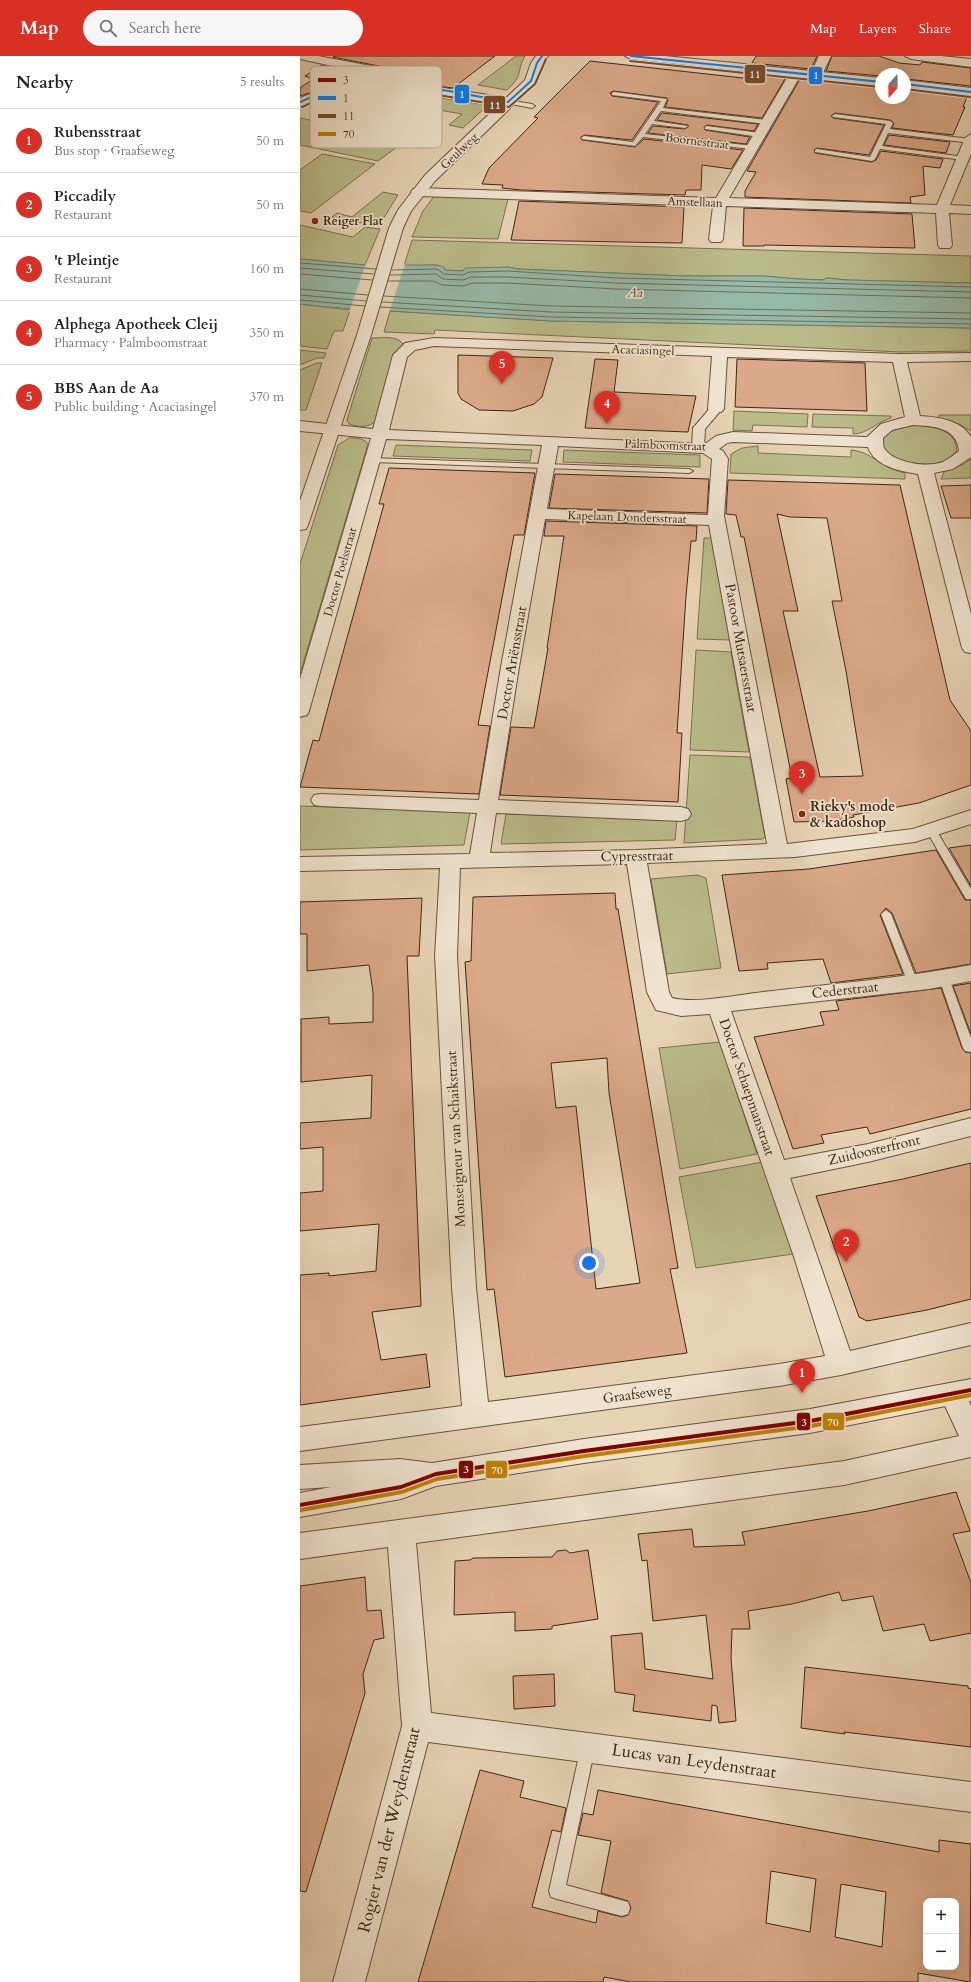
<!DOCTYPE html>
<html lang="en">
<head>
<meta charset="utf-8">
<style>
  :root { --surface:#fff; --page:#f6f6f6; --text:#222; --muted:#767676; --line:#e0e0e0; --accent:#d93025 }
  body { margin:0; font-family:Cardo,serif; background:var(--page); color:var(--text) }
  .controls { position:absolute; right:12px; bottom:12px; display:grid; overflow:hidden; border-radius:8px; box-shadow:0 4px 16px #0002 }
  .controls button { width:36px; height:36px; display:grid; place-items:center; padding:0; border:0; border-bottom:1px solid var(--line); background:var(--surface); color:var(--text); font:20px sans-serif }
  .compass { position:absolute; left:575px; top:12px; width:36px; height:36px; border-radius:50%; background:var(--surface); box-shadow:0 4px 16px #0002; rotate:200deg }
  .you { position:absolute; left:289px; top:1207px; width:14px; height:14px; margin:-10px; border:3px solid #fff; border-radius:50%; background:#1a73e8; box-shadow:0 0 0 6px #1a73e833 }
  .badge { display:grid; place-items:center; width:26px; height:26px; border-radius:50%; background:var(--accent); color:#fff; font-size:13px; font-weight:700 }
  .pin { position:absolute; translate:-50% -33px; filter:drop-shadow(0 1px 2px #0008) }
  .pin::after { content:''; position:absolute; top:21px; width:14px; height:12px; background:inherit; clip-path:polygon(0 0,100% 0,50% 100%) }
  .list { margin:0; padding:0; list-style:none }
  h2 { display:flex; justify-content:space-between; align-items:center; height:52px; margin:0; padding:0 16px; font-size:17px }
  h2 small { font-size:13px; font-weight:400; color:var(--muted) }
  .list li { display:grid; grid-template-columns:26px 1fr auto; gap:12px; align-items:center; box-sizing:border-box; height:64px; padding:0 16px; border-top:1px solid var(--line) }
  .list b { display:block; font-size:15px; white-space:nowrap }
  .list p { margin:0; font-size:13px; white-space:nowrap; color:var(--muted) }
  .list em { font-size:13px; font-style:normal; color:var(--muted) }
  .icon { flex:none; width:22px; height:22px; fill:none; stroke:currentColor; stroke-width:2; stroke-linecap:round; stroke-linejoin:round }
  .map { position:relative; flex:none; width:671px; height:1926px; overflow:hidden }
  header { display:flex; align-items:center; gap:24px; box-sizing:border-box; height:56px; padding:0 20px; background:var(--accent); color:#fff }
  header strong { font-size:19px }
  nav { display:flex; gap:22px; margin-inline-start:auto; font-size:14px }
  .search { width:280px; height:36px; background:var(--page); display:flex; align-items:center; gap:10px; box-sizing:border-box; padding:0 14px; border-radius:22px; color:var(--muted); font-size:15px }
  main { display:flex }
  aside { flex:1; background:var(--surface) }
  .map>svg:first-child { display:block }
  .green { fill:#babb8a; stroke:#7c7150 }
  .water { fill:#97b9a8; stroke:#747f6d }
  .pier { fill:#e6d3b4 }
  .lines { fill:none; stroke-linecap:round; stroke-linejoin:round }
  .shore { stroke:#6b705e; stroke-width:1 }
  .building { fill:#dba989; stroke:#3f2715; fill-rule:evenodd }
  .service-casing { stroke:#69523d; stroke-width:2 }
  .pedestrian-casing { stroke:#69523d; stroke-width:2 }
  .minor-casing { stroke:#69523d; stroke-width:2 }
  .tertiary-casing { stroke:#69523d; stroke-width:2 }
  .service { fill:#efe2ce; fill-rule:evenodd }
  .pedestrian { fill:#efe2ce; fill-rule:evenodd }
  .minor { fill:#efe2ce; fill-rule:evenodd }
  .tertiary { fill:#efe2ce; fill-rule:evenodd }
  .bus-1-casing { stroke:#efe2ce; stroke-width:7 }
  .bus-2-casing { stroke:#efe2ce; stroke-width:4 }
  .bus-3-casing { stroke:#efe2ce; stroke-width:4 }
  .bus-4-casing { stroke:#efe2ce; stroke-width:7 }
  .bus-1 { stroke:#800000; stroke-width:4 }
  .bus-2 { stroke:#0080ff; stroke-width:2 }
  .bus-3 { stroke:#7a4b2a; stroke-width:2 }
  .bus-4 { stroke:#c08006; stroke-width:4 }
  .poi-dot { fill:#8f2418; stroke:#efe2ce; stroke-width:1.5 }
  .labels { text-anchor:middle; dominant-baseline:central; stroke-width:3.5; stroke-linejoin:round; paint-order:stroke }
  .far-street-label { font-size:12px; fill:#3f2715; stroke:#efe2ce }
  .far-poi-label { font-size:12px; font-weight:bold; fill:#3f2715; stroke:#efe2ce; text-anchor:start }
  .far-water-label { font-size:13px; font-style:italic; fill:#554c3a; stroke:#efe2ce }
  .street-label { font-size:14px; fill:#3f2715; stroke:#efe2ce }
  .poi-label { font-size:14px; font-weight:bold; fill:#3f2715; stroke:#efe2ce; text-anchor:start }
  .near-street-label { font-size:17px; fill:#3f2715; stroke:#efe2ce }
  .key { fill:#efe2ce; stroke:#baaa96; stroke-width:1 }
  .key-label { font-size:11px; fill:#3f2715 }
  .line-badge { stroke:#efe2ce; stroke-width:1.5 }
  .badge-label { font-size:11px; text-anchor:middle; font-weight:bold; fill:#fff }
</style>
</head>
<body>
<header>
<strong>Map</strong>
<div class="search"><svg class="icon" aria-label="search" viewBox="0 0 24 24"><circle cx="10" cy="10" r="6"/><path d="M15 15l6 6"/></svg>Search here</div>
<nav><a>Map</a><a>Layers</a><a>Share</a></nav>
</header>
<main>
<aside>
<h2>Nearby<small>5 results</small></h2>
<ul class="list">
<li><span class="badge">1</span><div><b>Rubensstraat</b><p>Bus stop · Graafseweg</p></div><em>50 m</em></li>
<li><span class="badge">2</span><div><b>Piccadily</b><p>Restaurant</p></div><em>50 m</em></li>
<li><span class="badge">3</span><div><b>'t Pleintje</b><p>Restaurant</p></div><em>160 m</em></li>
<li><span class="badge">4</span><div><b>Alphega Apotheek Cleij</b><p>Pharmacy · Palmboomstraat</p></div><em>350 m</em></li>
<li><span class="badge">5</span><div><b>BBS Aan de Aa</b><p>Public building · Acaciasingel</p></div><em>370 m</em></li>
</ul>
</aside>
<div class="map">
<svg width="671" height="1926" viewBox="0 0 671 1926">
  <rect width="100%" height="100%" fill="#e6d3b4"/>
  <filter id="stains"><feTurbulence type="fractalNoise" baseFrequency=".005" numOctaves="4"/><feColorMatrix values="0 0 0 0 .2 0 0 0 0 .09 0 0 0 0 .02 0 0 0 .5 -.17"/></filter>
  <radialGradient id="worn" r=".72"><stop offset=".6" stop-color="#630" stop-opacity="0"/><stop offset="1" stop-color="#630" stop-opacity=".3"/></radialGradient>
  <g class="green">
    <path d="M216,0H225C216,15 224,19 207,34L178,29Z"/>
    <polygon points="100,36 188,49 163,72 149,69 162,58 87,45"/>
    <polygon points="79,60 127,69 78,105 0,89 0,62 60,74"/>
    <polygon points="22,98 75,108 11,157 0,155 0,114"/>
    <polygon points="83,136 98,139 80,168 67,168 32,161 37,157 52,161"/>
    <polygon points="135,139 208,143 198,183 112,181 123,155"/>
    <polygon points="0,169 53,181 65,171 80,173 65,209 0,203"/>
    <polygon points="112,184 671,200 671,227 547,224 527,222 523,224 498,223 464,220 383,220 218,213 208,211 164,215 144,214 137,209 104,210"/>
    <polygon points="0,248 50,254 43,275 34,275 27,293 0,290"/>
    <polygon points="90,255 251,265 671,272 671,295 600,296 135,274 134,278 84,276"/>
    <path d="M72,282C81,282 97,279 103,288L98,294L76,365C69,372 58,371 49,368L47,364Z"/>
    <polygon points="0,294 26,297 24,302 17,302 0,309"/>
    <polygon points="17,307 22,307 6,354 0,354 0,314"/>
    <polygon points="434,355 508,358 507,371 453,369 452,375 433,374"/>
    <path d="M513,358L591,360V362C577,366 567,378 553,378V372L512,371Z"/>
    <polygon points="639,359 671,359 671,375 659,368 639,362"/>
    <path d="M620,369C636,372 655,374 657,394C655,396 653,399 651,401C637,413 596,409 585,394C571,375 609,370 620,369Z"/>
    <path d="M49,382C56,382 64,382 68,388L0,618V508L38,389Z"/>
    <polygon points="96,389 232,394 230,405 93,400"/>
    <path d="M458,390V397L551,401V394C564,395 571,401 581,407C588,412 596,415 605,417V423L430,417L431,398L442,392Z"/>
    <polygon points="264,394 400,399 400,411 263,406"/>
    <polygon points="671,403 671,422 641,423 644,416 664,408"/>
    <polygon points="404,482 412,482 430,584 397,583"/>
    <polygon points="396,594 431,596 449,696 390,694"/>
    <polygon points="390,699 450,701 465,781 463,783 384,787"/>
    <polygon points="0,750 170,756 164,789 0,794"/>
    <polygon points="206,758 377,764 375,784 201,788"/>
    <polygon points="397,819 406,822 421,912 367,918 351,823"/>
    <polygon points="420,986 457,1098 380,1113 359,992"/>
    <polygon points="463,1106 493,1198 396,1212 379,1121"/>
  </g>
  <polygon class="water" points="0,203 65,209 137,209 144,211 145,214 163,215 165,212 208,211 218,213 383,220 464,220 498,223 523,224 527,222 547,224 671,227 671,272 251,265 26,251 0,248"/>
  <polygon class="pier" points="66,207 105,208 89,257 49,256"/>
  <g class="lines">
    <g class="shore">
      <polyline points="0,207 76,213"/>
      <polyline points="0,212 74,218"/>
      <polyline points="92,214 137,213 144,218 163,219 169,216 208,215 316,222 671,231"/>
      <polyline points="0,218 72,224"/>
      <polyline points="90,219 136,218 143,223 163,224 171,221 208,221 316,227 671,236"/>
      <polyline points="88,225 133,225 142,229 163,230 173,227 207,227 316,233 671,242"/>
      <polyline points="0,233 68,239"/>
      <polyline points="0,239 66,245"/>
      <polyline points="84,240 250,250 671,257"/>
      <polyline points="0,244 65,250"/>
      <polyline points="82,246 251,256 671,263"/>
      <polyline points="80,251 251,261 671,268"/>
    </g>
  </g>
  <g class="building">
    <polygon points="35,0 195,0 153,32 102,26 109,20 99,14 33,1"/>
    <polygon points="456,0 517,0 511,13 452,7"/>
    <polygon points="532,0 579,0 599,7 620,9 622,6 671,12 671,30 605,23 605,18 581,18 581,20 526,15"/>
    <polygon points="290,5 443,22 446,17 486,21 462,62 365,51 368,44 367,42 313,35 310,37 312,40 358,46 332,84 284,79 280,82 282,84 335,91 344,83 443,94 431,113 402,109 401,134 386,134 385,139 221,134 202,132 203,129 182,128 189,112 238,62 234,61"/>
    <polygon points="22,9 101,26 75,24 46,27 18,34 0,40 0,32 13,23 5,20"/>
    <polygon points="500,23 581,31 581,42 605,42 605,34 667,41 663,51 665,51 653,79 592,72 594,67 590,64 535,57 531,60 533,62 584,69 569,99 517,92 514,94 515,97 572,106 576,104 581,95 643,103 640,112 623,110 625,139 610,141 611,147 445,141 445,135 456,116 447,115"/>
    <polygon points="67,34 107,35 143,40 111,63 18,45 41,38"/>
    <polygon points="362,57 458,68 454,75 407,69 404,71 405,74 450,81 446,88 348,77 353,70 385,73 389,70 388,69 357,64"/>
    <polygon points="589,79 650,86 646,97 584,89"/>
    <polygon points="219,145 384,151 382,187 211,184"/>
    <polygon points="444,152 612,158 615,192 464,189 464,190 443,190"/>
    <polygon points="158,299 253,302 242,341 234,348 213,355 179,354 161,343 158,337"/>
    <polygon points="295,303 318,304 314,336 396,340 388,376 285,372"/>
    <polygon points="437,303 565,307 567,355 435,351"/>
    <polygon points="89,412 235,417 224,479 214,479 178,669 190,670 179,738 0,731 13,684 19,685 31,640 84,448 79,448"/>
    <polygon points="255,418 409,423 407,457 249,452"/>
    <path d="M428,424L600,429L650,644L671,675V729L619,747L553,759L554,761L533,765L494,766L486,723L492,722L444,481H441L436,459L426,458ZM477,458L490,461L527,462L542,545H532L546,615L563,720L520,721L483,555H498Z"/>
    <polygon points="671,429 671,462 651,462 641,430"/>
    <polygon points="246,465 397,470 396,485 391,485 386,540 377,677 382,677 378,746 200,739 211,671 234,672 248,592 247,592 264,480 244,480"/>
    <polygon points="671,789 671,830 649,792"/>
    <polygon points="636,794 665,844 671,844 671,908 616,917 592,857 586,852 580,859 603,918 531,927 523,903 467,907 468,913 439,915 422,819 509,813"/>
    <path d="M315,837L316,853H318L378,1212L370,1213L387,1297L205,1321L194,1233L187,1234L184,1189L165,906L171,905L173,841ZM307,1002L309,1037L340,1227L296,1233L276,1050L256,1052L251,1007Z"/>
    <polygon points="122,842 119,900 107,900 121,1250 72,1256 81,1304 126,1298 130,1331 0,1349 0,1219 29,1217 29,1220 76,1215 79,1168 0,1175 0,1137 23,1135 23,1091 0,1093 0,1067 71,1062 72,1019 1,1026 1,963 29,961 29,968 73,966 73,936 69,909 7,915 7,878 0,878 0,846"/>
    <polygon points="671,927 671,978 653,930"/>
    <polygon points="641,932 662,992 665,996 671,997 671,1053 570,1078 567,1071 521,1079 524,1087 493,1093 454,981 524,969 520,956 539,954 536,945"/>
    <polygon points="671,1107 671,1243 627,1254 567,1265 559,1261 516,1140 603,1123"/>
    <polygon points="656,1436 670,1475 653,1478 671,1527 671,1577 630,1585 624,1568 583,1575 573,1540 542,1545 539,1536 492,1548 448,1555 450,1573 432,1573 431,1602 436,1665 419,1667 417,1650 412,1649 411,1665 333,1655 335,1639 315,1636 311,1580 342,1577 345,1613 413,1623 406,1559 353,1565 347,1504 342,1505 338,1478 392,1473 394,1491 445,1489 442,1476 568,1455"/>
    <polygon points="266,1494 270,1497 288,1494 298,1563 252,1570 252,1573 215,1575 215,1556 154,1559 155,1505 170,1504 173,1502 252,1501 257,1495"/>
    <polygon points="65,1521 67,1555 81,1554 84,1582 74,1584 63,1618 65,1637 6,1836 0,1835 0,1530"/>
    <polygon points="505,1611 668,1630 668,1632 671,1633 671,1691 544,1676 545,1678 501,1672"/>
    <polygon points="254,1618 255,1650 214,1653 213,1620"/>
    <path d="M180,1714L224,1725L220,1741L266,1752L261,1776L252,1774L232,1851L296,1867L298,1855L322,1861L328,1859L331,1852L328,1845L301,1837L311,1785L278,1779L283,1757L293,1759L298,1734L639,1796V1784L671,1788L670,1926L618,1917V1926H331L304,1921L303,1926H118ZM471,1815L516,1823L510,1876L466,1867ZM541,1828L586,1836L582,1891L535,1881ZM626,1845H656V1911H626Z"/>
  </g>
  <g class="lines">
    <defs>
      <g id="service">
        <polygon points="314,36 367,43 363,52 467,64 470,66 467,68 361,55 354,65 388,70 385,72 352,68 345,78 454,90 455,91 452,93 343,81 335,90 282,83 281,82 284,80 333,86 361,45 312,39 312,37"/>
        <polygon points="208,44 232,48 235,50 232,52 206,47 205,46"/>
        <polygon points="535,58 590,65 593,67 590,73 670,83 671,87 588,77 582,90 665,101 666,102 663,104 580,93 575,103 572,105 515,96 515,94 517,93 570,101 586,68 533,61 532,60"/>
        <polygon points="407,70 460,77 463,79 460,81 405,73 405,71"/>
        <polygon points="70,402 389,413 393,415 389,417 73,406 70,406"/>
        <polygon points="631,771 635,772 671,833 671,843 666,843 626,774"/>
        <polygon points="586,854 591,858 618,927 617,930 613,931 608,927 581,858"/>
        <polygon points="644,918 649,922 671,982 671,996 665,995 663,992 639,922"/>
        <polygon points="288,1684 293,1686 295,1691 266,1829 328,1846 330,1852 328,1858 322,1860 257,1843 251,1841 249,1835 281,1691 283,1686"/>
      </g>
      <polygon id="pedestrian" points="416,349 422,353 405,373 404,391 402,394 394,394 392,391 393,372 412,350"/>
      <g id="minor">
        <polygon points="0,0 18,0 98,15 108,21 102,25 0,3"/>
        <polygon points="519,0 531,0 522,19 516,23 510,19"/>
        <polygon points="605,0 641,0 671,3 671,11 611,3"/>
        <polygon points="496,13 502,17 429,142 637,149 665,82 671,78 671,98 650,149 671,150 671,158 649,157 652,189 650,192 640,192 638,189 636,157 426,150 423,183 421,186 411,186 409,183 413,150 118,140 113,139 111,136 113,133 118,132 416,142 490,17"/>
        <path d="M75,26L130,30L208,42L214,46L208,50C156,41 99,26 47,35C30,37 16,46 0,50V42C25,31 48,27 75,26Z"/>
        <path d="M134,282L599,298L671,297V305L607,306L620,360C638,361 661,364 671,381V401L653,413L634,417L671,558V597L665,596L662,592L618,418C600,415 574,410 568,391L433,386L427,387L419,393L423,395L428,403L424,460L487,788L613,773L671,754V768L615,786L495,801L347,807L369,936L372,942C396,948 437,939 463,936C532,928 602,922 671,909V925L629,933L431,955L484,1104L568,1088L671,1062V1080L568,1106L490,1122L550,1295L671,1267V1289L541,1319L479,1330L0,1395V1371L162,1350L152,1232L135,900L140,812L0,815V801L170,798L177,757L21,750L14,749L11,744L14,739L21,738L179,744L201,611L242,389L86,383L9,655L7,659L0,661V623L71,382L0,375V365L73,373L93,299L105,287ZM134,290L412,300L408,353L411,356H421L424,353L427,301L593,306L605,361L581,368L567,381L433,376L416,380L405,388L89,374L107,301L115,294ZM613,369C633,370 657,371 659,395C654,399 648,403 643,406C628,412 593,407 584,392C583,389 583,385 583,382L592,374ZM258,390L403,397L412,403L408,459L247,453ZM245,463L409,469L467,788L336,794L190,797L196,757L381,765L388,763L391,758L388,753L381,751L198,744L219,611ZM327,808L347,936L356,954L381,960L410,958L494,1201L525,1300L479,1308L188,1346L176,1232L157,900L160,812Z"/>
        <polygon points="653,1328 662,1331 671,1350 671,1401 544,1429 116,1487 131,1657 671,1726 671,1756 128,1686 65,1926 33,1926 102,1670 88,1491 0,1503 0,1477 544,1405 659,1380 640,1339 644,1331"/>
      </g>
      <g id="tertiary">
        <polygon points="236,0 248,0 243,7 235,28 135,125 111,155 103,172 71,279 8,469 6,473 0,474 0,445 57,279 89,172 98,154 125,119 225,24 231,7"/>
        <polygon points="325,0 365,0 581,22 581,30 331,3"/>
        <polygon points="605,24 671,32 671,40 605,32"/>
        <polygon points="671,1323 671,1345 510,1377 284,1407 136,1430 101,1443 0,1461 0,1437 31,1431 0,1433 0,1409 100,1403 132,1407 284,1383 510,1353"/>
      </g>
    </defs>
    <use href="#service" class="service-casing"/>
    <use href="#pedestrian" class="pedestrian-casing"/>
    <use href="#minor" class="minor-casing"/>
    <use href="#tertiary" class="tertiary-casing"/>
    <use href="#service" class="service"/>
    <use href="#pedestrian" class="pedestrian"/>
    <use href="#minor" class="minor"/>
    <use href="#tertiary" class="tertiary"/>
    <defs>
      <polyline id="bus-1" points="0,1449 101,1431 136,1418 284,1395 510,1365 671,1334"/>
      <g id="bus-2">
        <polyline points="331,0 581,26"/>
        <polyline points="605,28 671,36"/>
        <path d="M0,46C7,43 15,39 23,36C82,17 149,36 208,46L231,25L237,7L242,0"/>
      </g>
      <g id="bus-3">
        <polyline points="330,5 580,31"/>
        <polyline points="605,33 670,41"/>
        <path d="M2,51C9,48 17,43 24,41C79,24 154,42 209,51L235,28L246,3"/>
      </g>
      <polyline id="bus-4" points="1,1454 102,1436 137,1423 285,1400 511,1370 671,1339"/>
    </defs>
    <use href="#bus-1" class="bus-1-casing"/>
    <use href="#bus-2" class="bus-2-casing"/>
    <use href="#bus-3" class="bus-3-casing"/>
    <use href="#bus-4" class="bus-4-casing"/>
    <use href="#bus-1" class="bus-1"/>
    <use href="#bus-2" class="bus-2"/>
    <use href="#bus-3" class="bus-3"/>
    <use href="#bus-4" class="bus-4"/>
  </g>
  <g class="poi-dot">
    <circle cx="15" cy="165" r="4"/>
    <circle cx="502" cy="758" r="4"/>
  </g>
  <g class="labels">
    <g class="far-street-label">
      <text transform="translate(397 85) rotate(7)">Boornestraat</text>
      <text transform="translate(159 95) rotate(-44)">Geulweg</text>
      <text transform="translate(395 146) rotate(2)">Amstellaan</text>
      <text transform="translate(343 294) rotate(2)">Acaciasingel</text>
      <text transform="translate(365 389) rotate(2)">Palmboomstraat</text>
      <text transform="translate(327 461) rotate(2)">Kapelaan Dondersstraat</text>
      <text transform="translate(40 516) rotate(-74)">Doctor Poelsstraat</text>
    </g>
    <g class="far-poi-label">
      <text x="23" y="165">Reiger Flat</text>
    </g>
    <g class="far-water-label">
      <text transform="translate(335 237) rotate(1)">Aa</text>
    </g>
    <g class="street-label">
      <text transform="translate(441 592) rotate(80)">Pastoor Mutsaersstraat</text>
      <text transform="translate(212 607) rotate(-80)">Doctor Ariënsstraat</text>
      <text transform="translate(337 800) rotate(-1)">Cypresstraat</text>
      <text transform="translate(545 934) rotate(-6)">Cederstraat</text>
      <text transform="translate(447 1031) rotate(71)">Doctor Schaepmanstraat</text>
      <text transform="translate(156 1083) rotate(-93)">Monseigneur van Schaikstraat</text>
      <text transform="translate(574 1094) rotate(-13)">Zuidoosterfront</text>
      <text transform="translate(337 1338) rotate(-8)">Graafseweg</text>
    </g>
    <g class="poi-label">
      <text x="510" y="750">Rieky's mode<tspan x="510" dy="16">&amp; kadoshop</tspan></text>
    </g>
    <g class="near-street-label">
      <text transform="translate(394 1705) rotate(8)">Lucas van Leydenstraat</text>
      <text transform="translate(89 1774) rotate(-76)">Rogier van der Weydenstraat</text>
    </g>
  </g>
  <rect x="10" y="10" width="132" height="82" rx="6" class="key"/>
  <rect x="18" y="22" width="18" height="4" fill="#800000"/>
  <rect x="18" y="40" width="18" height="4" fill="#0080ff"/>
  <rect x="18" y="58" width="18" height="4" fill="#7a4b2a"/>
  <rect x="18" y="76" width="18" height="4" fill="#c08006"/>
  <g class="key-label">
    <text x="43" y="28">3</text>
    <text x="43" y="46">1</text>
    <text x="43" y="64">11</text>
    <text x="43" y="82">70</text>
  </g>
  <g class="line-badge">
    <rect x="444" y="8" width="22" height="20" rx="4" fill="#7a4b2a"/>
    <rect x="508" y="10" width="15" height="19" rx="4" fill="#0080ff"/>
    <rect x="154" y="28" width="16" height="20" rx="4" fill="#0080ff"/>
    <rect x="183" y="39" width="23" height="19" rx="4" fill="#7a4b2a"/>
    <rect x="522" y="1356" width="23" height="19" rx="4" fill="#c08006"/>
    <rect x="496" y="1356" width="15" height="19" rx="4" fill="#800000"/>
    <rect x="158" y="1404" width="16" height="19" rx="4" fill="#800000"/>
    <rect x="185" y="1404" width="23" height="19" rx="4" fill="#c08006"/>
  </g>
  <g class="badge-label">
    <text x="455" y="22">11</text>
    <text x="516" y="23">1</text>
    <text x="162" y="42">1</text>
    <text x="195" y="53">11</text>
    <text x="533" y="1370">70</text>
    <text x="504" y="1370">3</text>
    <text x="166" y="1417">3</text>
    <text x="197" y="1418">70</text>
  </g>
  <rect width="100%" height="100%" filter="url(#stains)"/>
  <rect width="100%" height="100%" fill="url(#worn)"/>
</svg>
<div class="controls">
<button>+</button>
<button>−</button>
</div>
<svg class="compass" viewBox="-18 -18 36 36"><path d="M0-13l5 13h-10z" fill="#e53935"/><path d="M0 13l5-13h-10z" fill="#767676"/></svg>
<div class="you"></div>
<div class="pin badge" style="left:502px;top:1337px">1</div>
<div class="pin badge" style="left:546px;top:1206px">2</div>
<div class="pin badge" style="left:502px;top:738px">3</div>
<div class="pin badge" style="left:307px;top:368px">4</div>
<div class="pin badge" style="left:202px;top:328px">5</div>
</div>
</main>
</body>
</html>
